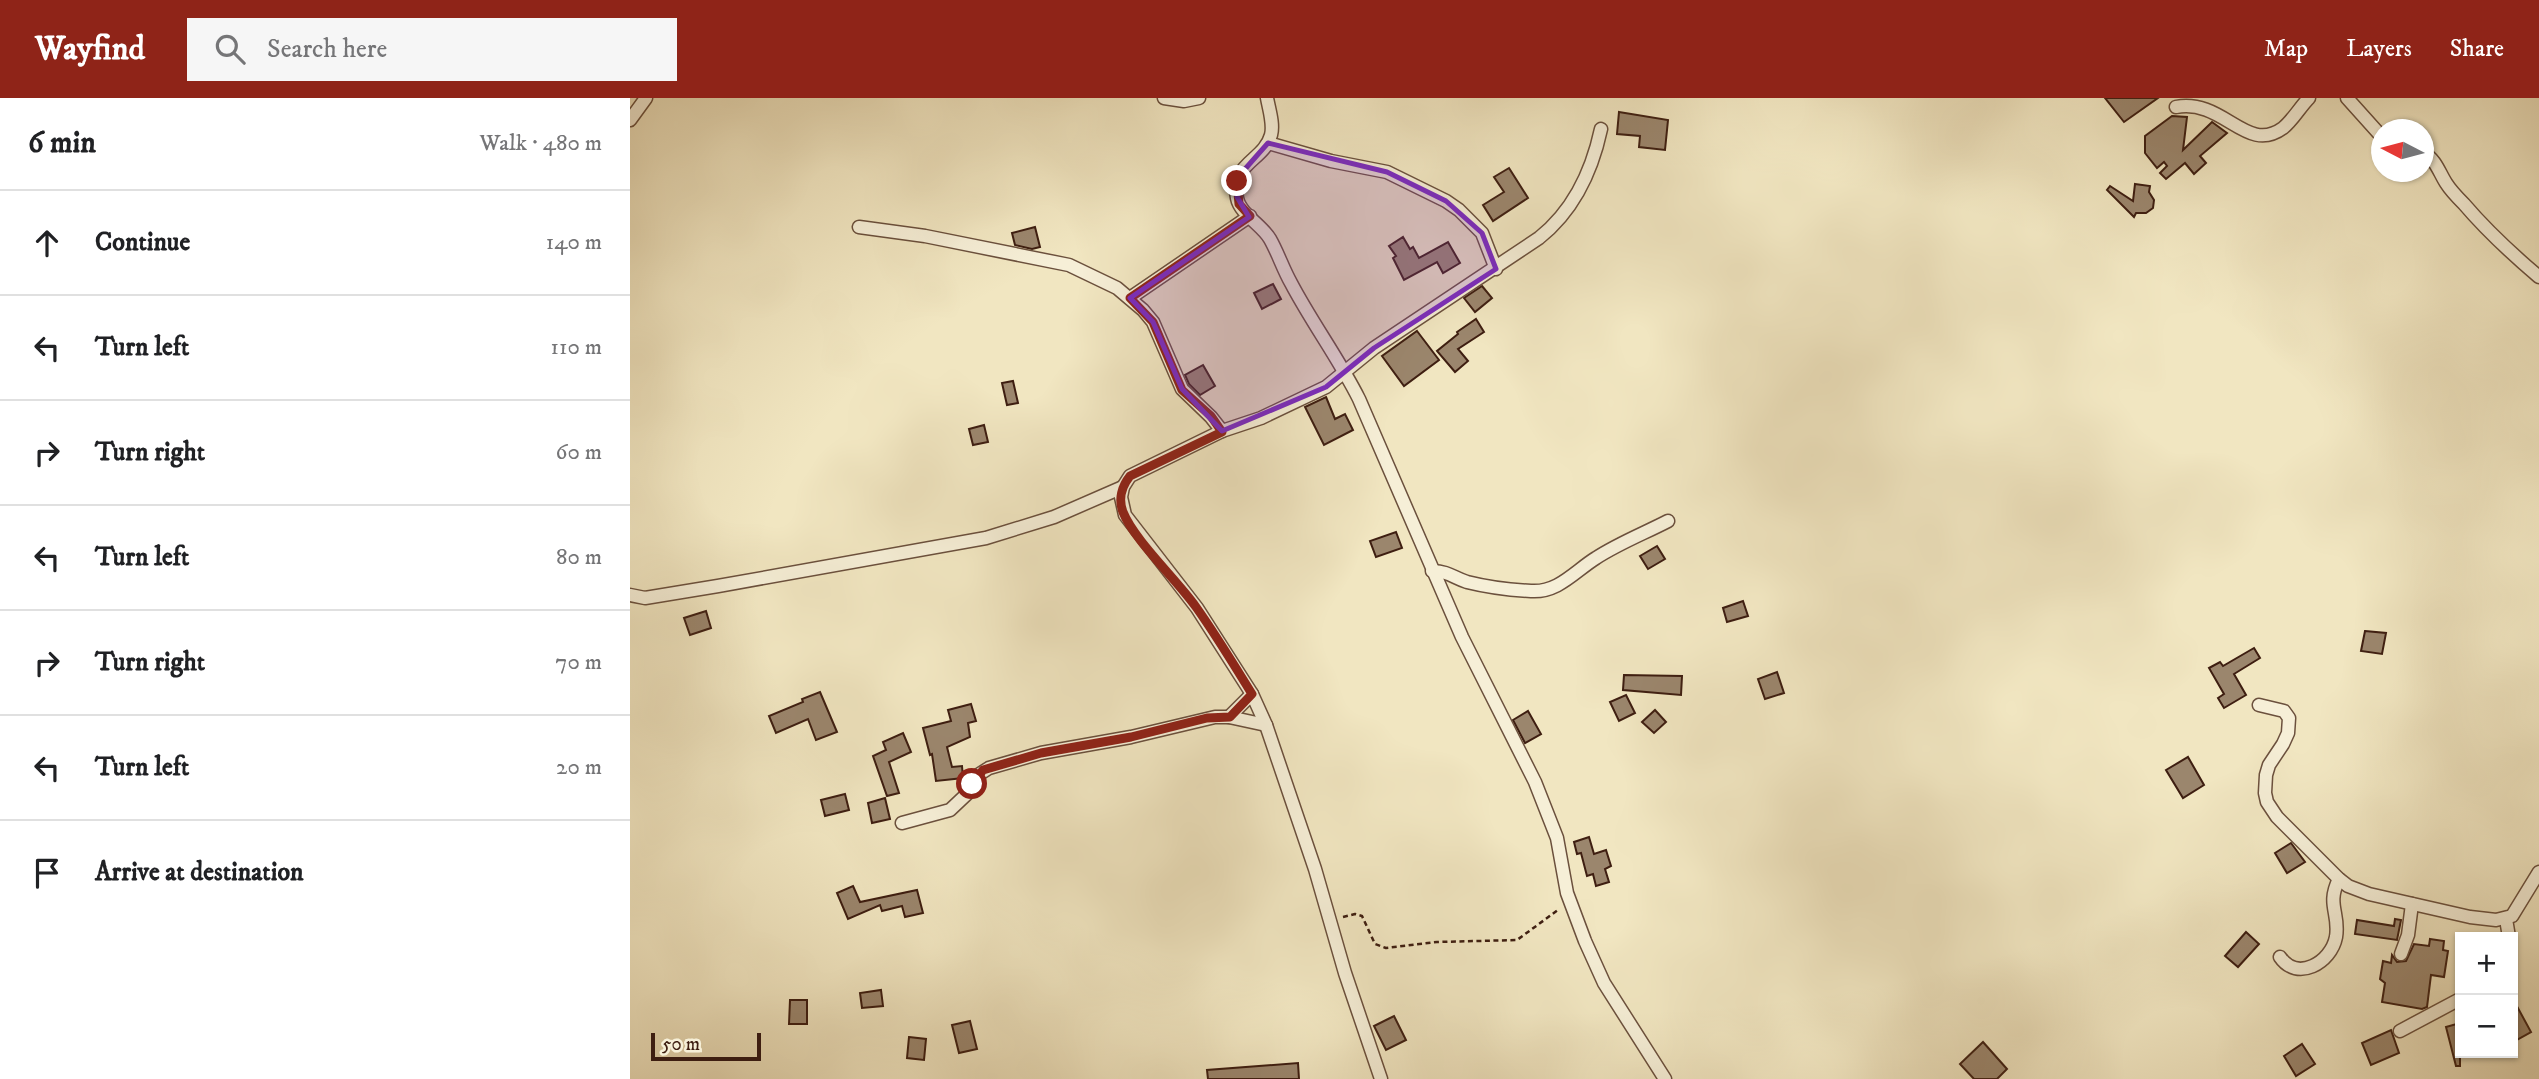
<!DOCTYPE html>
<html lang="en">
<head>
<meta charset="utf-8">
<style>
  :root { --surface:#fff; --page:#f6f6f6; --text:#202124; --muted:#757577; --line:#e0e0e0; --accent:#8f2418 }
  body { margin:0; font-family:"IM FELL DW Pica",serif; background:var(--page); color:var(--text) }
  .controls { position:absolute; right:21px; bottom:21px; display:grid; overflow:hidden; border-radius:0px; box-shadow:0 2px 5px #0004 }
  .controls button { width:63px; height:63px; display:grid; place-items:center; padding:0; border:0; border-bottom:2px solid var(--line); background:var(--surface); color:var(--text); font:35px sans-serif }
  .compass { position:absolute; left:1741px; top:21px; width:63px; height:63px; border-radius:50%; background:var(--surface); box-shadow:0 2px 5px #0004; rotate:276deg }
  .scale { position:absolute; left:21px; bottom:18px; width:110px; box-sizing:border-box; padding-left:7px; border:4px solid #3e1e11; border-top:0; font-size:19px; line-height:24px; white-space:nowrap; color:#3e1e11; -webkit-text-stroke:5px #f6efd7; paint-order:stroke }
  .stop { position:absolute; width:21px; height:21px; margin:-16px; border:5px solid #8f2418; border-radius:50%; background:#fff }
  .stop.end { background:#8f2418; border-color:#fff; box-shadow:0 2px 7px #0008 }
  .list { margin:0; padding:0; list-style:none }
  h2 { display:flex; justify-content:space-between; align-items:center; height:91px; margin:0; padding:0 28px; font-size:30px }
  h2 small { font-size:23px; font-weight:400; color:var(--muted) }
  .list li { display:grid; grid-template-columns:46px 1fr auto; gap:21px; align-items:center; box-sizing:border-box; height:105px; padding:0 28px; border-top:2px solid var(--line) }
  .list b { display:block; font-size:26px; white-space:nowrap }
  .list em { font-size:23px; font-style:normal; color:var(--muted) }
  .icon { flex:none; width:38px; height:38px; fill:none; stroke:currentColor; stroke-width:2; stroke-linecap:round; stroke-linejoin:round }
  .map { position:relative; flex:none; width:1909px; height:981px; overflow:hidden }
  header { display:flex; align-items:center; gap:42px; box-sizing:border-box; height:98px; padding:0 35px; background:var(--accent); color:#fff }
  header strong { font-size:33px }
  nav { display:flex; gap:38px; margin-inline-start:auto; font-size:24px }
  .search { width:490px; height:63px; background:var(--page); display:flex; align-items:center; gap:18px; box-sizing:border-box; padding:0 24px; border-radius:0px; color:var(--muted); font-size:26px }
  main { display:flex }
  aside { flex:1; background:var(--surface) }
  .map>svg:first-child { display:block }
  .building { fill:#9b866d; stroke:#3e1e11; stroke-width:2 }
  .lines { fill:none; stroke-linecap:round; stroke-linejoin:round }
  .minor-casing { stroke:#6b503d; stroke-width:15 }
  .path { stroke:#3e1e11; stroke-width:2.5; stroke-dasharray:5 3.5; stroke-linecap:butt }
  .minor { stroke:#f6efd7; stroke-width:12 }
  .route { stroke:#8f2418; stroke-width:9 }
  .marked { fill:#7b2cbf; fill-opacity:0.2; stroke:#7b2cbf; stroke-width:5; stroke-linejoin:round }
</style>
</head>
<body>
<header>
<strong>Wayfind</strong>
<div class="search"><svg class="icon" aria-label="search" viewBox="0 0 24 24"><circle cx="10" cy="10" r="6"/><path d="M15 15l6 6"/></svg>Search here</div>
<nav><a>Map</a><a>Layers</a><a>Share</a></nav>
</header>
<main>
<aside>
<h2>6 min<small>Walk · 480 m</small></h2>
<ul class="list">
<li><svg class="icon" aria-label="ahead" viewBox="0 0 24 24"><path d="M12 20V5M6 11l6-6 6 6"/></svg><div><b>Continue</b></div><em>140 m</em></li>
<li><svg class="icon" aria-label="left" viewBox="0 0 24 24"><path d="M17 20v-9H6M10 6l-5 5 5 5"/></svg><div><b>Turn left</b></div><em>110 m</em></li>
<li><svg class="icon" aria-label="right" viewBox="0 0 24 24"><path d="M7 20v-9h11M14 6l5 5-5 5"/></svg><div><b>Turn right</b></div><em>60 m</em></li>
<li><svg class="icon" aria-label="left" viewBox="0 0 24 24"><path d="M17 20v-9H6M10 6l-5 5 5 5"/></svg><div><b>Turn left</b></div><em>80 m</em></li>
<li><svg class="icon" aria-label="right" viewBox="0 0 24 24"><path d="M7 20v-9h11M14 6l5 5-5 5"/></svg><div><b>Turn right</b></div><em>70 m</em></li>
<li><svg class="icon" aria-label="left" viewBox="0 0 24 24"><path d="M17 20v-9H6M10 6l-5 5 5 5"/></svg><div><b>Turn left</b></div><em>20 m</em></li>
<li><svg class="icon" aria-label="arrive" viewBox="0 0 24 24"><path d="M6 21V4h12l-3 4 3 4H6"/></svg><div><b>Arrive at destination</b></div></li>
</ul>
</aside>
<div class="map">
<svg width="1909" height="981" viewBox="0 0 1909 981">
  <rect width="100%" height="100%" fill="#f1e6c1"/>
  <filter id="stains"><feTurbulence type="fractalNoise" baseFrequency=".00286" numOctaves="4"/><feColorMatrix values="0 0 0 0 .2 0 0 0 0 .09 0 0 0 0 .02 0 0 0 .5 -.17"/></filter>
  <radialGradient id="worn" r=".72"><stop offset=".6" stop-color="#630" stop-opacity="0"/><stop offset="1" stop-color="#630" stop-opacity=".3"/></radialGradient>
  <g class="building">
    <polygon points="1475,0 1528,0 1494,24"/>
    <polygon points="989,14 1038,22 1035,52 1009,49 1010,38 987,36"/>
    <polygon points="1542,18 1557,19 1553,52 1582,24 1597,35 1570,58 1576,65 1564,76 1555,65 1536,81 1530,75 1537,68 1534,64 1527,70 1515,55 1515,38"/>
    <polygon points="879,70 898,100 863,123 853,107 874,94 864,79"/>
    <polygon points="1505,86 1520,88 1519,94 1524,102 1523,110 1516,115 1506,115 1504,119 1477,92 1480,88 1503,103"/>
    <polygon points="405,129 410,149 402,151 385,147 382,135"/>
    <polygon points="773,139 780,151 783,149 789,160 818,144 830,165 813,175 807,164 774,182 763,160 766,158 759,148"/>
    <polygon points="643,186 651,201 632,211 624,195"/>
    <polygon points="852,188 862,200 845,214 834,200"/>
    <polygon points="846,221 854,234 828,251 838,263 825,274 807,253 828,236 827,234"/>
    <polygon points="787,233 809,262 774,288 752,258"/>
    <polygon points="573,267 585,288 570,297 559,286 555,277"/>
    <polygon points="383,283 388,305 377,307 372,285"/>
    <polygon points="696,299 705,321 715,316 723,332 694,347 675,309"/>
    <polygon points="354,327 358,344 343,347 339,331"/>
    <polygon points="766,434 772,450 746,459 740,443"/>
    <polygon points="1027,448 1035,461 1018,471 1010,458"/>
    <polygon points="1113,503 1118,518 1097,524 1093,510"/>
    <polygon points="76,513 81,530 60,537 54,520"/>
    <polygon points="1735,533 1756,535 1752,556 1731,553"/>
    <polygon points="1624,550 1630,560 1604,576 1616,597 1594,610 1588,600 1594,596 1579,570 1590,564 1593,568"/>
    <polygon points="1147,574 1154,595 1135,601 1128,581"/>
    <polygon points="994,577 1052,578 1051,597 993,592"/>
    <polygon points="190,594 207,634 186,642 178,621 146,635 139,618 173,604 172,601"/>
    <polygon points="996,597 1005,615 989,623 980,604"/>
    <polygon points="341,606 346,623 338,625 340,639 317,649 322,669 332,668 333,680 306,683 302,656 300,657 293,630 321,623 318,612"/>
    <polygon points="1025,612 1036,624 1024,635 1012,624"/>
    <polygon points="898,613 911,636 895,645 883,622"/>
    <polygon points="273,635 281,654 259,664 269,695 257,698 243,658 256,652 253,644"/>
    <polygon points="1558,659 1574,687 1553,700 1536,672"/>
    <polygon points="215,696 219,712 195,718 191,702"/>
    <polygon points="255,700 260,721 242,725 238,705"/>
    <polygon points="959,739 964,756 976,752 981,768 975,771 979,784 966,788 963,776 957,778 951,755 947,756 944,744"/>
    <polygon points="1661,745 1675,764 1657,775 1645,755"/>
    <polygon points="223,788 230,804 287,792 293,815 275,819 272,808 252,813 250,807 218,821 207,795"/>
    <polygon points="1765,821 1771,822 1767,842 1725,836 1727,822 1764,828"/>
    <polygon points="1616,834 1629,846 1608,869 1595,858"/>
    <polygon points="1800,841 1814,843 1813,852 1818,853 1814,879 1801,877 1797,909 1792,911 1752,904 1755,885 1750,881 1753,863 1761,865 1762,857 1767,864 1776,863 1784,846 1799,848"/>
    <polygon points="251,892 253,908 232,910 230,895"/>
    <polygon points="1883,901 1901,934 1883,944"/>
    <polygon points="160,902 177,902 177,926 159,926"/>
    <polygon points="764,918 776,942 756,952 744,928"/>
    <polygon points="340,923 347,951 329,955 322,927"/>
    <polygon points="1830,925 1830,968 1826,968 1816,929"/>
    <polygon points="1761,932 1769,955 1741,967 1732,945"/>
    <polygon points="279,939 296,941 294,962 277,960"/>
    <polygon points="1353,944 1377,971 1367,981 1344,981 1330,966"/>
    <polygon points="1672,946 1685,966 1666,978 1654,958"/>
    <polygon points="668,965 669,981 578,981 577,972"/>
  </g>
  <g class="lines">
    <defs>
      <g id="minor">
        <polyline points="534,0 554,3 569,0"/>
        <path d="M637,0C639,11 644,26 641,37C634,63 600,65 607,100C610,116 632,127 640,141C648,155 653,171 661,185C682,225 709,261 729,301L832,539L905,684L927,740L937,795L955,843L974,885L1035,981"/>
        <polyline points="1717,0 1752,39"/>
        <path d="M1546,9C1594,0 1616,57 1653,30C1663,22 1670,9 1679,0"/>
        <polyline points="0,22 16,0"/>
        <polyline points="638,45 701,63 757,74 816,103 829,112 852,135 866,171"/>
        <path d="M1794,55C1806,62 1809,74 1816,85C1821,93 1828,100 1834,106C1857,133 1882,156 1909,179"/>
        <polyline points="229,129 295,138 439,167 487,190 513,212 523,224 552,291 581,319 592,333"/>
        <polyline points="500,200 620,118"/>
        <path d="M802,473C820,474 822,479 837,484C857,489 880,492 901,493C928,495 945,473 966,460C989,445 1015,435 1038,423"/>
        <polyline points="0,497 15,500 88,488 356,440 424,419 493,389"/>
        <polyline points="1629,607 1654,613 1659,620 1658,635 1653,646 1639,667 1636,677 1635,695 1637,704 1647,719 1709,781 1718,788 1739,796 1840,819 1866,822 1882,818 1909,774"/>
        <polyline points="599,619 622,596"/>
        <polyline points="272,725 320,712 338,695 348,677 359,670 411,655 501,639 585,619 599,619 636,627"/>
        <polyline points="1876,821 1879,839"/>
        <polyline points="1771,856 1778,837 1782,806"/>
        <path d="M1650,859C1667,884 1701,865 1706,839C1710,815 1696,807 1709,781"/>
        <polyline points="1770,933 1830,901"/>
        <path d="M751,981L715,875L685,771L636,627L622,596L567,510L495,417L491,399L493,389L500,378L592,333L631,320L696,289L744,250L909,140C943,113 962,73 971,31"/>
      </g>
    </defs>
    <use href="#minor" class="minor-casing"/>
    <polyline class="path" points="713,819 725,816 732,818 745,846 756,850 807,844 887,842 928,812"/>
    <use href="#minor" class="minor"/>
  </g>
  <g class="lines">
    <path class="route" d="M342,686L353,672L411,655L501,639L577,620L600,619L622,596C604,567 586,537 566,509C547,482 504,442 493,414C488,401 492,388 500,378L592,334L581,318L552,292L523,224L500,200L620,118L609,106L607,83"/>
  </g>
  <path class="marked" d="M638,45L757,74L816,103L852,135L866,171L744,250L696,289L592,333L552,291L523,224L500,200L619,119L607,99L608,79Z"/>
  <rect width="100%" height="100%" filter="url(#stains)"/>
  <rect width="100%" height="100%" fill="url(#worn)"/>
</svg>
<div class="controls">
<button>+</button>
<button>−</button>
</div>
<svg class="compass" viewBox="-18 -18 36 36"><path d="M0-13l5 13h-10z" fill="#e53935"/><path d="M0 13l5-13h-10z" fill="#757577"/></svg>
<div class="scale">50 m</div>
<div class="stop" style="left:342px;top:686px"></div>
<div class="stop end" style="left:607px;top:83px"></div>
</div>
</main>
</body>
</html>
